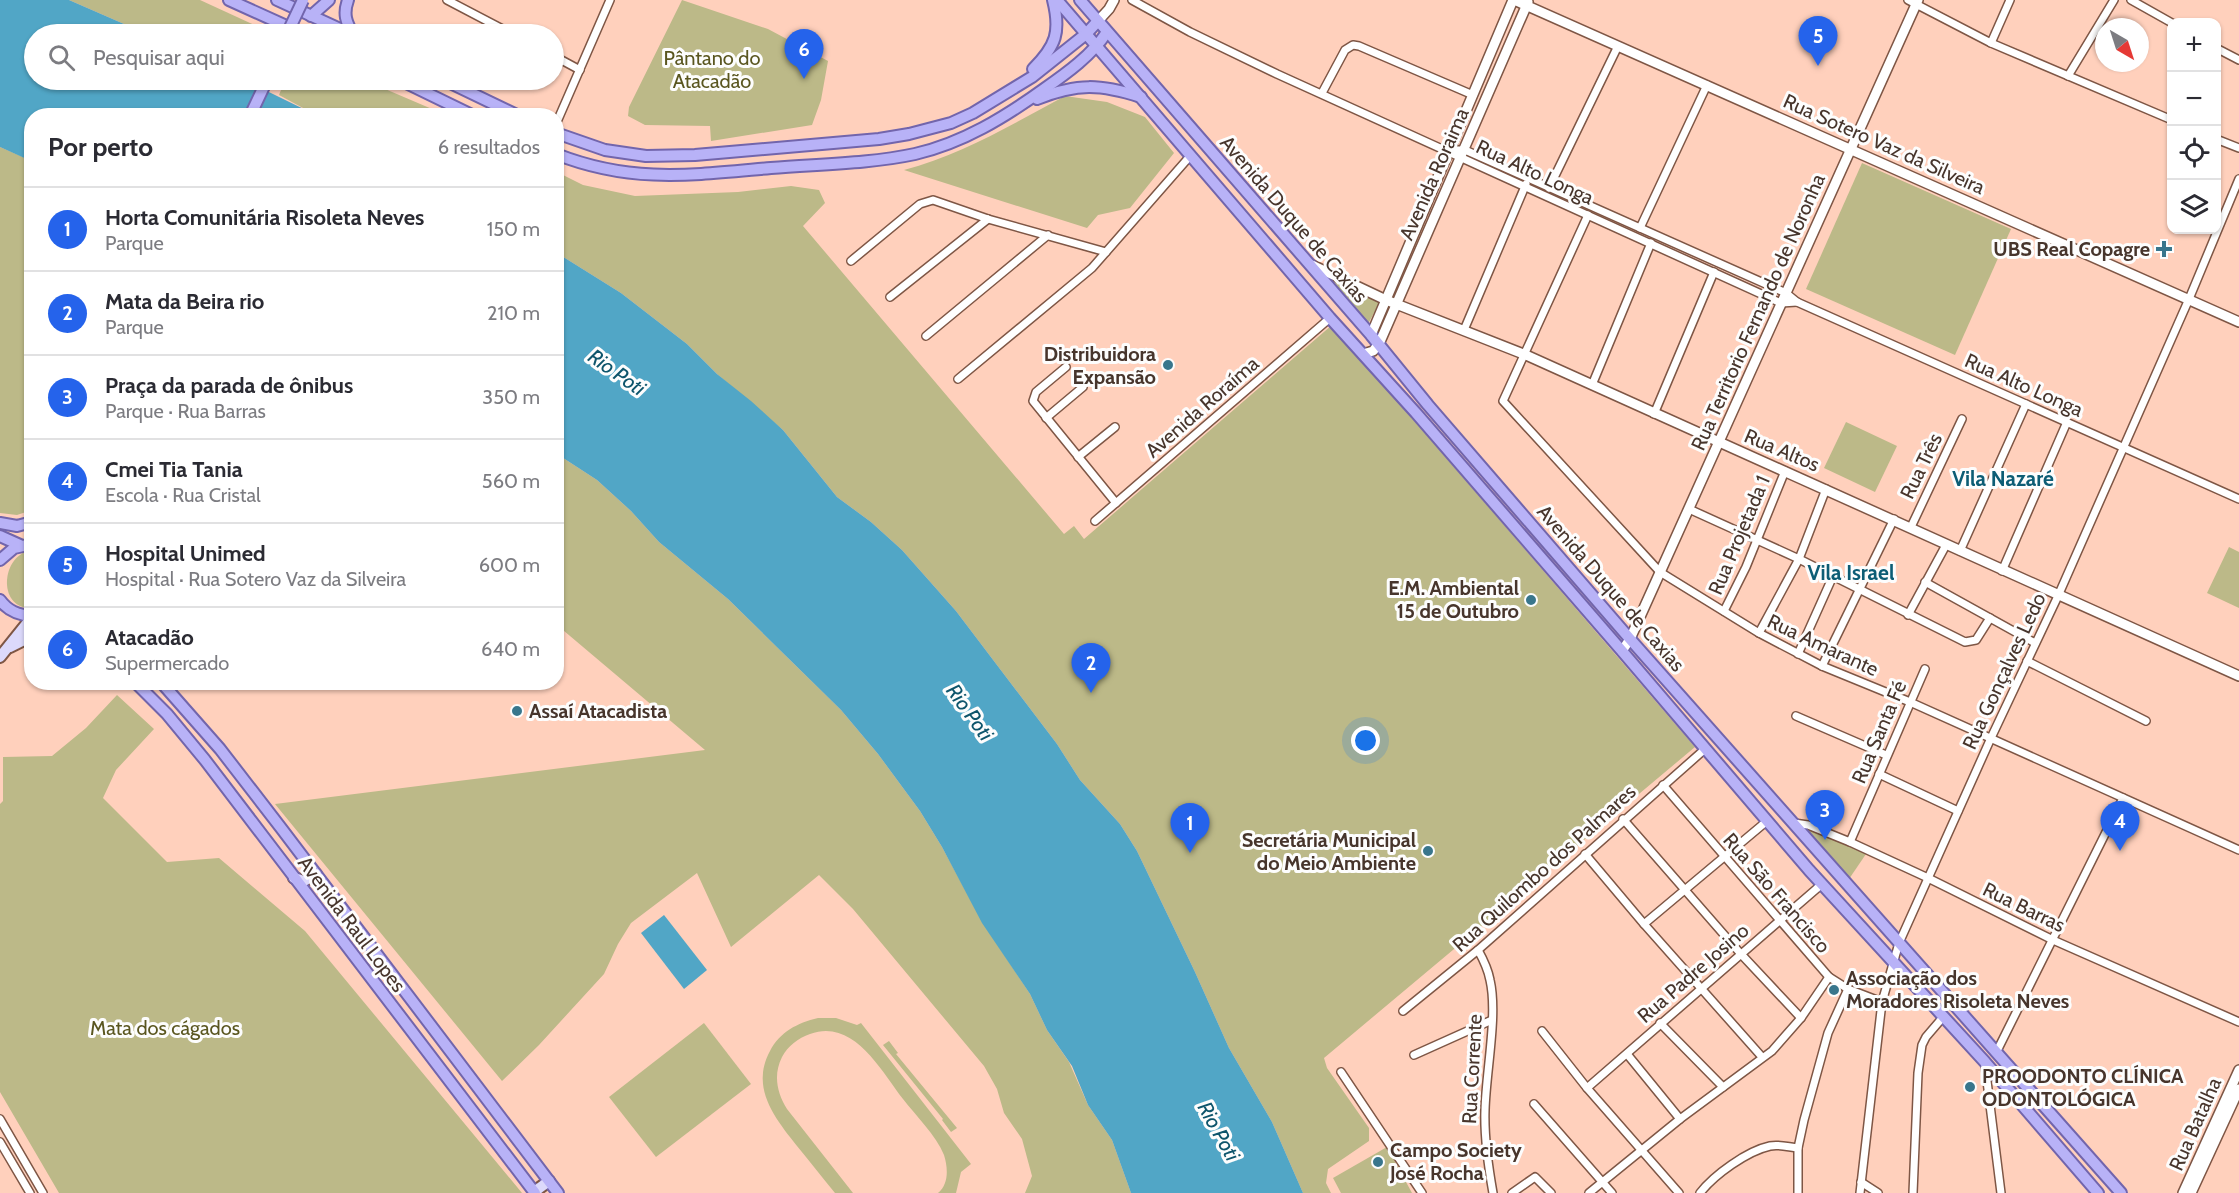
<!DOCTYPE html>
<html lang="pt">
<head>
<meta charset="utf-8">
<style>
  :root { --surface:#fff; --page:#f2f2f3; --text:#2b2b33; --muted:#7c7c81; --line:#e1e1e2; --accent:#2563eb }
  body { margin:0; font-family:Cabin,sans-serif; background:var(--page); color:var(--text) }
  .controls { position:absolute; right:18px; top:18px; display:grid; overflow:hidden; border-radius:12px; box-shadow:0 2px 4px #0004 }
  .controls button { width:54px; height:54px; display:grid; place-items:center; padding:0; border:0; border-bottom:2px solid var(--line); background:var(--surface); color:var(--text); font:30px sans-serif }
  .compass { position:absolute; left:2095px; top:18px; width:54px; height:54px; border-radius:50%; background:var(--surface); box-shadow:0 2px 4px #0004; rotate:141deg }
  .you { position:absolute; left:1366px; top:741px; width:21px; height:21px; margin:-15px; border:4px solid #fff; border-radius:50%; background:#1a73e8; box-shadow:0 0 0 9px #1a73e833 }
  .badge { display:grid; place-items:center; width:39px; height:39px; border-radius:50%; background:var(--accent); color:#fff; font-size:20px; font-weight:700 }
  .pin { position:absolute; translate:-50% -50px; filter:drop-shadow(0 2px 3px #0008) }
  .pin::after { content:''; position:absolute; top:32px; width:21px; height:18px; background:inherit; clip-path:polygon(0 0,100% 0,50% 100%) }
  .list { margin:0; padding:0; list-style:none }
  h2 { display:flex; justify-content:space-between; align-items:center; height:78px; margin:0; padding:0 24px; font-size:26px }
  h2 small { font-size:20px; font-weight:400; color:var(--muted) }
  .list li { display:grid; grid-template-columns:39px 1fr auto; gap:18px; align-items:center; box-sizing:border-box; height:84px; padding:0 24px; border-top:2px solid var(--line) }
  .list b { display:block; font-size:22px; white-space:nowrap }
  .list p { margin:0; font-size:20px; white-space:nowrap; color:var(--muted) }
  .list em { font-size:20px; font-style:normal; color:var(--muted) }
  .icon { flex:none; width:33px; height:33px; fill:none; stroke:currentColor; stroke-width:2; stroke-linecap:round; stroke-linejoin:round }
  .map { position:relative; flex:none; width:2239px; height:1193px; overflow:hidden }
  .search { position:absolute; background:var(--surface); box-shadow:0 2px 4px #0004; left:24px; top:24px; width:540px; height:66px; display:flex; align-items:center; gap:15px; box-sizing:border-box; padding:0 21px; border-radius:33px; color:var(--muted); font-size:22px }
  .panel { position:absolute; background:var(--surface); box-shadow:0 2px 4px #0004; left:24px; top:108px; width:540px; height:582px; border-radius:24px }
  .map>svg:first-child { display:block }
  .green { fill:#bcb988 }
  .water { fill:#51a6c6 }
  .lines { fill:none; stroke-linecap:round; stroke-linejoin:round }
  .minor-casing { stroke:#7e5645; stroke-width:10 }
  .tertiary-casing { stroke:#7e5645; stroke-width:12 }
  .secondary-casing { stroke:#7e5645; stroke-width:14 }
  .primary-casing { stroke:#7265ac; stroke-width:14 }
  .minor { stroke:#fff; stroke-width:7 }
  .tertiary { stroke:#fff; stroke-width:9 }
  .secondary { stroke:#dcd9fb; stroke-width:10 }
  .primary { stroke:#b8b2f7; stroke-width:10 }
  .primary-bridge-casing { stroke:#7265ac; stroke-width:14; stroke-linecap:butt }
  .primary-bridge { stroke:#b8b2f7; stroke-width:10 }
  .poi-dot { fill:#39768c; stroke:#fdfdfd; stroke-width:2 }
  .labels { text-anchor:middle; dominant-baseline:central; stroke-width:6; stroke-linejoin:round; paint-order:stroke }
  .park-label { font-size:20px; fill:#5a5620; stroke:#fdfdfd }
  .street-label { font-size:20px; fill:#47352c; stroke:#fdfdfd }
  .poi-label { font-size:20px; font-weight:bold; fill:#47352c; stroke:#fdfdfd; text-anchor:end }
  .water-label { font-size:21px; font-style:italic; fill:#0e556c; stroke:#fdfdfd }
  .neighbourhood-label { font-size:21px; font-weight:bold; fill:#0d5d75; stroke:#fdfdfd }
</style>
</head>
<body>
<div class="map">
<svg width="2239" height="1193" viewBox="0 0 2239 1193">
  <rect width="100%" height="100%" fill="#ffd0bc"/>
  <g class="green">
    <polygon points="69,0 200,0 265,30 263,34 147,34"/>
    <polygon points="682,0 768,29 828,61 821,100 812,125 711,141 710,126 645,125 628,116 629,107"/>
    <polygon points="285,80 364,80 446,115 316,115 279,95"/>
    <path d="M1065,96L1107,102L1145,117L1174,153L1130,208L1098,215L1087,228L904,170C961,155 1013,124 1065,96Z"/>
    <polygon points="0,147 32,161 32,510 17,515 0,513"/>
    <polygon points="1862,163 2011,229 1955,355 1806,289"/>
    <polygon points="557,172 583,185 635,196 738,192 791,186 819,190 825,203 803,226 1064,534 1074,526 1084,539 1332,325 1695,747 1324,1058 1327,1068 1369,1128 1369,1141 1328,1169 1326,1183 1331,1193 1303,1193 1272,1122 1229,1048 1195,972 1137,851 1120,824 1080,780 1057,744 956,611 902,550 871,522 837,497 783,430 717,374 687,344 621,293 557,253"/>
    <polygon points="1325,277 1381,300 1368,324"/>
    <polygon points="1846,422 1897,446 1875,492 1824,468"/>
    <polygon points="557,454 597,480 631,511 659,542 728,599 841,710 878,754 920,811 942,847 983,923 1030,994 1047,1030 1069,1062 1088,1105 1112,1140 1131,1193 1025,1193 1032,1176 1022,1139 1004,1113 997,1089 984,1066 853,909 819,875 731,947 697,873 631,923 618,944 604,974 539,1045 502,1081 275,804 705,750 557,625"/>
    <polygon points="2229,547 2239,552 2239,608 2207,593"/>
    <path d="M25,552H31V608C0,609 0,563 25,552Z"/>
    <polygon points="117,695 154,729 116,770 103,798 167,862 219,858 305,931 522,1193 59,1193 0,1092 0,804 3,801 3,757 52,756 86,728"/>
    <polygon points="1804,826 1866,854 1849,879"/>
    <path d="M818,1018H836L857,1025L861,1023L971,1164L961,1172L956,1193H938C949,1184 948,1168 944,1155C936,1135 916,1116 903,1099C881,1071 854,1018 810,1034C798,1038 788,1046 782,1057C773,1075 777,1093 787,1109L853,1193H835C822,1177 810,1162 797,1146C775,1118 750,1088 770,1051C780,1032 797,1023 818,1018Z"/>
    <polygon points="704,1023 751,1084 656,1157 609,1097"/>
    <polygon points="889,1041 898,1053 896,1054 957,1128 951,1132 942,1120 943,1119 883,1045"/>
    <polygon points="1387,1147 1412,1193 1341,1193 1333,1178"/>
  </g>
  <g class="water">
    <polygon points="0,0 69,0 147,34 34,34 34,80 244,80 316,115 32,116 31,161 0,147"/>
    <polygon points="557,253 621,293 687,344 717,374 751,401 783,430 837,497 871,522 902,550 956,611 1057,744 1080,780 1120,824 1137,851 1195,972 1229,1048 1272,1122 1303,1193 1131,1193 1112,1140 1088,1105 1072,1066 1047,1030 1030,994 982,923 942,847 920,811 878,754 841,710 728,599 659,542 631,511 597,480 557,454"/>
    <polygon points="664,915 707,970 684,989 641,933"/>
  </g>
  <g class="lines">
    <defs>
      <g id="minor">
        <polyline points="447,0 512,34"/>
        <polyline points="1132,0 1190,32 1277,74 1781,303 1797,302"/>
        <polyline points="1908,0 1991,43 2172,120"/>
        <polyline points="2131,0 2172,23"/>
        <polyline points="1991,43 2010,0"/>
        <polyline points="2216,48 2239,60"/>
        <polyline points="554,56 580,70"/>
        <polyline points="2068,76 2114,0"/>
        <polyline points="1322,93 1345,50 1353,45 1359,46 1473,95"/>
        <polyline points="556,124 610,0"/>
        <polyline points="2216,139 2239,148"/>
        <polyline points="1448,150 1465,150 1786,293 1797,302 2239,499"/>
        <polyline points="1549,188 1618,46"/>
        <polyline points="1588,215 1503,401 1660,572 1759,633 1822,666 1910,702 2239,850"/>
        <polyline points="1640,228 1707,85"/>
        <polyline points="851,261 920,204 933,200 988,219 1106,252"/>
        <polyline points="890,297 988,219"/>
        <polyline points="1464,330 1526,184"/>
        <polyline points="926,336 1048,235"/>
        <polyline points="1066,367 1036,392 1033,401 1116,503"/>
        <polyline points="958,379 1092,268 1191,155"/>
        <polyline points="1592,385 1651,243"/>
        <polyline points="1654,414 1714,272"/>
        <polyline points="1046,418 1083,387"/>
        <polyline points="1078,457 1115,427"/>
        <polyline points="1689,509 1799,559 1965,642 1976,640 1990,618"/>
        <polyline points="1095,521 1330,318"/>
        <polyline points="1911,527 1962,419"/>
        <polyline points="1960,551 2026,404"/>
        <polyline points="2002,571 2067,422"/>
        <polyline points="1925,582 2035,643"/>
        <polyline points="1724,611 1746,567 1785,471"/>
        <polyline points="1908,615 1946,545"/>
        <polyline points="1759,633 1799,559 1826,489"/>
        <polyline points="1798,654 1833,576"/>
        <polyline points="2027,661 2146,721"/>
        <polyline points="1822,666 1894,519"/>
        <polyline points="1796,716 1886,755"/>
        <polyline points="1879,774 1958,811"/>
        <polyline points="1663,785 1829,977 1848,989 1882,1002"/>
        <polyline points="1623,819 1740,953 1801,1018"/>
        <polyline points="1794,823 1808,825 1850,842 1928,878 2053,940 2239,1022"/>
        <polyline points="1850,842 1925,669"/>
        <polyline points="1585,854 1644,924 1762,1057"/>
        <polyline points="1644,924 1767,821"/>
        <path d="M1478,950C1483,959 1488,969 1490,980C1498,1015 1486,1071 1485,1110C1484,1138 1488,1165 1493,1193"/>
        <polyline points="1403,1011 1478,950 1705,749"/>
        <polyline points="1660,1023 1723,1087"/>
        <polyline points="1542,1031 1587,1088 1679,1193"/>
        <polyline points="1996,1053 2123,798"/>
        <polyline points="1627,1054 1680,1119"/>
        <polyline points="1414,1055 1492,1020"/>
        <polyline points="1985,1065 2001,1193"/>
        <polyline points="1341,1072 1422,1193"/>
        <polyline points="1587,1088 1822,884"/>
        <polyline points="1534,1104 1612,1193"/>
        <polyline points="0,1119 43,1193"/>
        <polyline points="0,1142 30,1193"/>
        <polyline points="1861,1182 1878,1193"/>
        <polyline points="1512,1193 1535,1177 1551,1193"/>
        <polyline points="1589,1193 1680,1119 1772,1051 1801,1018 1829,977"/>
        <path d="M1700,1193C1714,1175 1747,1151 1770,1146C1779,1144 1788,1147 1798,1148"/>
        <polyline points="1798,1193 1798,1148 1804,1120 1828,1033 1848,989"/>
        <polyline points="1860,1193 1882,1002 1899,943 1991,738 2058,596 2189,299 2239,179"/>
        <polyline points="1913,1193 1918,1073 1922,1045 1926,1037 1944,1016"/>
      </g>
      <g id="tertiary">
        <polyline points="1514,0 2239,322"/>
        <polyline points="1098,21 1109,9 1114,0"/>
        <polyline points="1312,265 1386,300 1526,355 2239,676"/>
        <polyline points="1371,335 1513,0"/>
        <polyline points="1363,354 1373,351 1379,344 1528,2"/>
        <polyline points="1622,651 1630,639 1918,0"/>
        <polyline points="2183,1193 2239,1070"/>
        <polyline points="2191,1193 2239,1089"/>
      </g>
      <g id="secondary">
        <polyline points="10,647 32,636"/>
        <polyline points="0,657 32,617"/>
        <polyline points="294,878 304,881 316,874"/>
        <polyline points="534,1192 549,1181"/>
      </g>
      <g id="primary">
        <polyline points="229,0 304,34"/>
        <polyline points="277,0 351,34"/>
        <path d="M348,0C343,14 346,22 353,34"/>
        <polyline points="1057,0 1330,318 1416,413 1622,651 1809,870 1985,1062 2098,1193"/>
        <polyline points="1080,0 1371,335 1428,405 1630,639 2121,1193"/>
        <polyline points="311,16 329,0"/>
        <path d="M1033,69C1056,46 1061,32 1053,0"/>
        <polyline points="400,80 474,116"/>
        <polyline points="444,80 519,116"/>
        <path d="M1037,99C1078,83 1100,84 1141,97"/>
        <polyline points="250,116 267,80"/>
        <polyline points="556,133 605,150 646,156 695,155 879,139 909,134 951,123 973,113 1032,77 1086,34 1098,21"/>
        <path d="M556,154C632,184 692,175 771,168C819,164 868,164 915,154C963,143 1005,117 1044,89C1067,73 1092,55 1107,32"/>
        <polyline points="0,523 17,526 32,522"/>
        <polyline points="0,536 20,545"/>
        <polyline points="0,560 14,548 32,544"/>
        <path d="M0,600C8,611 18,615 32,616"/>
        <polyline points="135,682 167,714 205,760 535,1193"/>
        <polyline points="161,682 220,749 281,828 558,1193"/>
      </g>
    </defs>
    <use href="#minor" class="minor-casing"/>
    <use href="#tertiary" class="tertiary-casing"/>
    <use href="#secondary" class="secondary-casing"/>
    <use href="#primary" class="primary-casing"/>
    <use href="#minor" class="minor"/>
    <use href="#tertiary" class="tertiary"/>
    <use href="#secondary" class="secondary"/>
    <use href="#primary" class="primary"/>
    <defs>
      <polyline id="primary-bridge" points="287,34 303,0"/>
    </defs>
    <use href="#primary-bridge" class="primary-bridge-casing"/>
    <use href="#primary-bridge" class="primary-bridge"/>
  </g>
  <g class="poi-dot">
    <path d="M2161 240h6v6h6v6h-6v6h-6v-6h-6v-6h6z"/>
    <circle cx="1168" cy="365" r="6"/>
    <circle cx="1531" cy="600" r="6"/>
    <circle cx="517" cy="711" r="6"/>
    <circle cx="1428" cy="851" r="6"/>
    <circle cx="1834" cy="990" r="6"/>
    <circle cx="1970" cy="1087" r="6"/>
    <circle cx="1378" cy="1162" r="6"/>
  </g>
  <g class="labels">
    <g class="park-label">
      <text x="712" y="58">Pântano do<tspan x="712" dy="23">Atacadão</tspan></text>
      <text x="165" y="1028">Mata dos cágados</text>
    </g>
    <g class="street-label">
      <text transform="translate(1884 144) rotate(24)">Rua Sotero Vaz da Silveira</text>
      <text transform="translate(1535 172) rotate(25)">Rua Alto Longa</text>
      <text transform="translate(1434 174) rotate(-66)">Avenida Roraima</text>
      <text transform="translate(1294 219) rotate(49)">Avenida Duque de Caxias</text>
      <text transform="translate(1758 312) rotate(-66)">Rua Territorio Fernando de Noronha</text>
      <text transform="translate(2024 385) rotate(24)">Rua Alto Longa</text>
      <text transform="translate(1202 407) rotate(-41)">Avenida Roraíma</text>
      <text transform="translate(1782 450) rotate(23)">Rua Altos</text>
      <text transform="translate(1921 466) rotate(-64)">Rua Três</text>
      <text transform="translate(1739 535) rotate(-67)">Rua Projetada 1</text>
      <text transform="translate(1611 588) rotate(49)">Avenida Duque de Caxias</text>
      <text transform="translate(1823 645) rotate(25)">Rua Amarante</text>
      <text transform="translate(2004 671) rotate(-65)">Rua Gonçalves Ledo</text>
      <text transform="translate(1879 732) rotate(-67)">Rua Santa Fé</text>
      <text transform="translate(1544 868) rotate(-42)">Rua Quilombo dos Palmares</text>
      <text transform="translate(1777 893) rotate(49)">Rua São Francisco</text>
      <text transform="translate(2024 907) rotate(26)">Rua Barras</text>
      <text transform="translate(352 924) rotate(53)">Avenida Raul Lopes</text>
      <text transform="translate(1693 973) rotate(-41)">Rua Padre Josino</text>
      <text transform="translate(1472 1069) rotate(-87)">Rua Corrente</text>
      <text transform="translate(2195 1124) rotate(-66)">Rua Batalha</text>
    </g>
    <g class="poi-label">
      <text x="2150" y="249">UBS Real Copagre</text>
      <text x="1156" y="354">Distribuidora<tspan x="1156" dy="23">Expansão</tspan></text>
      <text x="1519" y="588">E.M. Ambiental<tspan x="1519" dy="23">15 de Outubro</tspan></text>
      <text x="529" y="711" text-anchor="start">Assaí Atacadista</text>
      <text x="1416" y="840">Secretária Municipal<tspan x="1416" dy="23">do Meio Ambiente</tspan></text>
      <text x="1846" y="978" text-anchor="start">Associação dos<tspan x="1846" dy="23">Moradores Risoleta Neves</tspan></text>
      <text x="1982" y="1076" text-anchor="start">PROODONTO CLÍNICA<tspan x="1982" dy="23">ODONTOLÓGICA</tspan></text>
      <text x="1390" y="1150" text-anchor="start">Campo Society<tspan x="1390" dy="23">José Rocha</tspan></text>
    </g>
    <g class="water-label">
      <text transform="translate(617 372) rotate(35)">Rio Poti</text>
      <text transform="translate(970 712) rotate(54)">Rio Poti</text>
      <text transform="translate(1219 1131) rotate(61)">Rio Poti</text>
    </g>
    <g class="neighbourhood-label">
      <text x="2003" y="478">Vila Nazaré</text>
      <text x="1851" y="572">Vila Israel</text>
    </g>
  </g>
</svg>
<div class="controls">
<button>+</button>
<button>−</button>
<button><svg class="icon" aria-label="locate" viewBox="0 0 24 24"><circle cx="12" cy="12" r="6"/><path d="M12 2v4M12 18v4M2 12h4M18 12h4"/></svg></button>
<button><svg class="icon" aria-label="layers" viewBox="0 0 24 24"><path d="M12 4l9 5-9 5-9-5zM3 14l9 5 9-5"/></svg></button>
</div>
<svg class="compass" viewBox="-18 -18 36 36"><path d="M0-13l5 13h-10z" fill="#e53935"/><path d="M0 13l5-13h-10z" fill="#7c7c81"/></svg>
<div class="you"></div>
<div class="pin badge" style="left:1190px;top:853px">1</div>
<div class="pin badge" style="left:1091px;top:693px">2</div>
<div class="pin badge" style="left:1825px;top:840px">3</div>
<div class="pin badge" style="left:2120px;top:851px">4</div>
<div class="pin badge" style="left:1818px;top:66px">5</div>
<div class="pin badge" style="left:804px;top:79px">6</div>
<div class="search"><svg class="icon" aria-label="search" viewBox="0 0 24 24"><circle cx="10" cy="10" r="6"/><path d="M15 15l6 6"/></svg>Pesquisar aqui</div>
<section class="panel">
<h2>Por perto<small>6 resultados</small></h2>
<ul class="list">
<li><span class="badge">1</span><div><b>Horta Comunitária Risoleta Neves</b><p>Parque</p></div><em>150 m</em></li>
<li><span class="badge">2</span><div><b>Mata da Beira rio</b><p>Parque</p></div><em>210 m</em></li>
<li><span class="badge">3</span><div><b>Praça da parada de ônibus</b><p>Parque · Rua Barras</p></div><em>350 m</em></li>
<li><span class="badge">4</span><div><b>Cmei Tia Tania</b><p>Escola · Rua Cristal</p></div><em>560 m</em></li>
<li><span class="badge">5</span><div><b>Hospital Unimed</b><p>Hospital · Rua Sotero Vaz da Silveira</p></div><em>600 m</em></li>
<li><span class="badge">6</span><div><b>Atacadão</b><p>Supermercado</p></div><em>640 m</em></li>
</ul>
</section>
</div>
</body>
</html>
